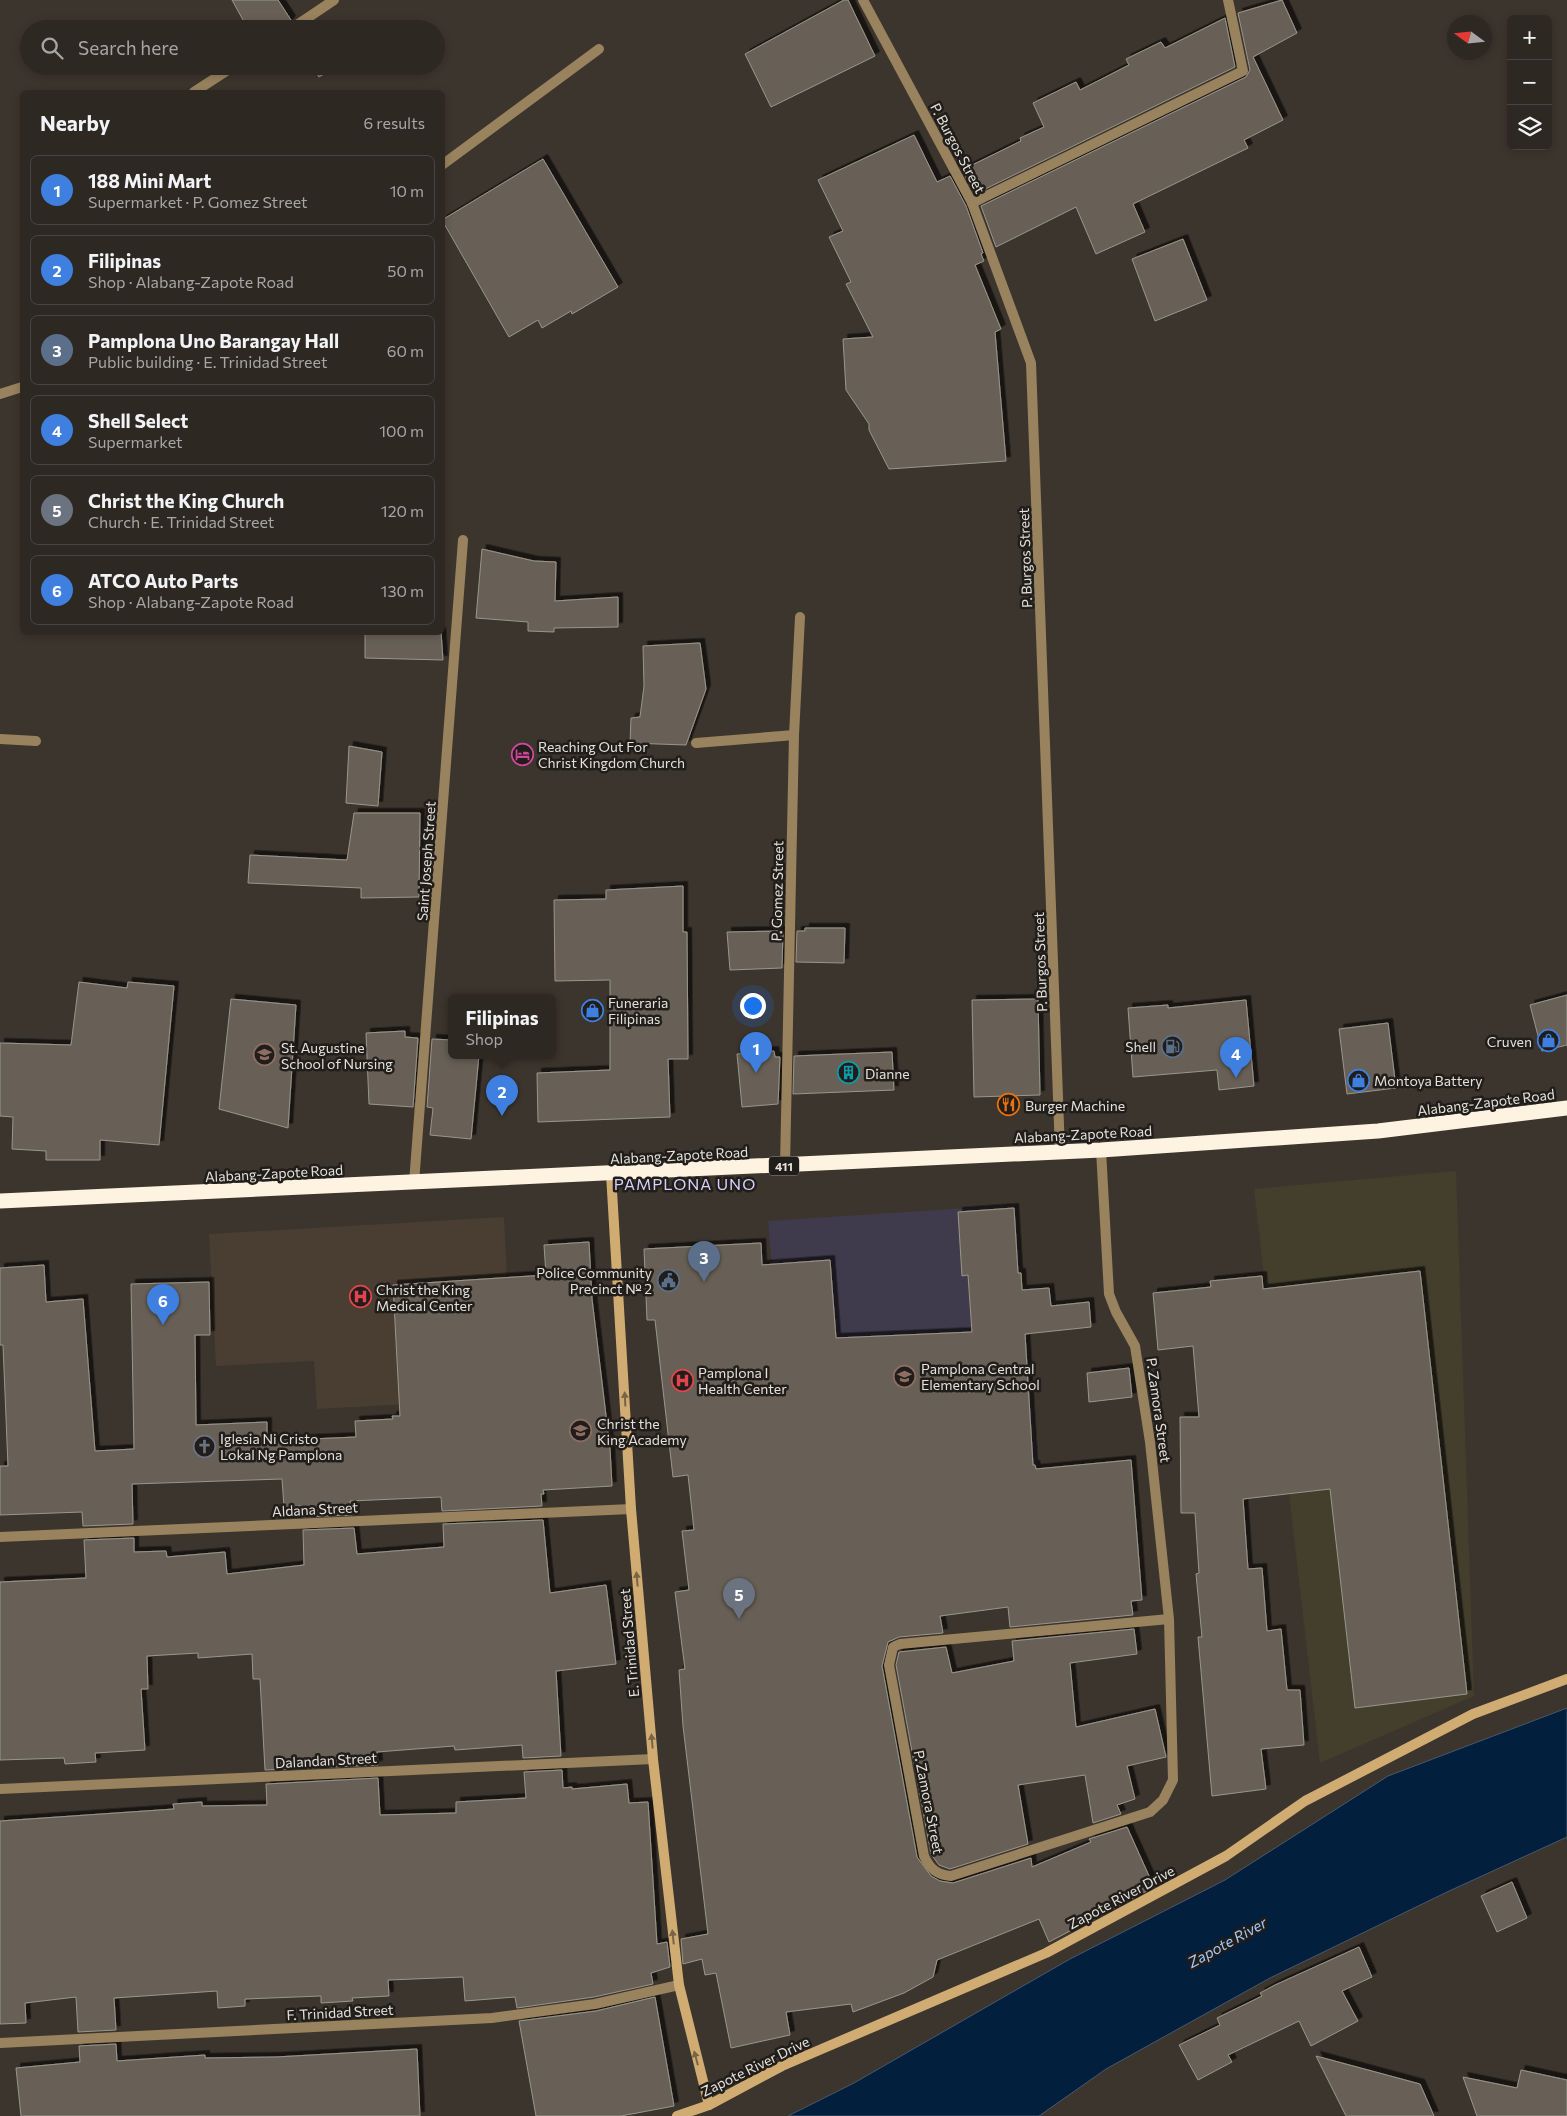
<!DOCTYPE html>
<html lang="en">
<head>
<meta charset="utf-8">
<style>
  :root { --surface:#2d2822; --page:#39342f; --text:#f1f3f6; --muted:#a7a6a5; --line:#484440; --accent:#ea580c }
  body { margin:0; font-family:Commissioner,sans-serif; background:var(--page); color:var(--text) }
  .controls { position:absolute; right:15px; top:15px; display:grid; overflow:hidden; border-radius:8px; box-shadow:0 2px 8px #0003 }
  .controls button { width:45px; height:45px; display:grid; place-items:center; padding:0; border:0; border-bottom:1px solid var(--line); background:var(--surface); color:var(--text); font:25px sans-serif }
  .compass { position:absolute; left:1447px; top:15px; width:45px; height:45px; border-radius:50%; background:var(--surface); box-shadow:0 2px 8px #0003; rotate:285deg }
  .you { position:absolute; left:752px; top:1005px; width:18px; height:18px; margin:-12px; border:4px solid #fff; border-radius:50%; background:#1a73e8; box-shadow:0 0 0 8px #1a73e833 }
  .badge { display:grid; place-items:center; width:32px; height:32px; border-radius:50%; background:var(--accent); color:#fff; font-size:16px; font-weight:700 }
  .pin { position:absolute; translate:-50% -41px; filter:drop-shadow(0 1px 2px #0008) }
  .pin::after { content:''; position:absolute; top:26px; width:18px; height:15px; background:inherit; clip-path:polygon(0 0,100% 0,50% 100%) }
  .popup { position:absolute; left:448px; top:994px; width:108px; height:65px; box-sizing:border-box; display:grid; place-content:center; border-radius:8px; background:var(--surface); filter:drop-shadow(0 1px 4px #0005); font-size:16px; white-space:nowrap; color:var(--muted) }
  .popup b { font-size:19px; color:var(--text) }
  .popup::after { content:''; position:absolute; left:50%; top:100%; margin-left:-10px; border:10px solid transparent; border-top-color:var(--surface) }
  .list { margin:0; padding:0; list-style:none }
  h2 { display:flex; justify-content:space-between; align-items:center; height:65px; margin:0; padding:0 20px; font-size:21px }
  h2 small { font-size:16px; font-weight:400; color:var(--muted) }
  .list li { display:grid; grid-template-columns:32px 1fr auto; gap:15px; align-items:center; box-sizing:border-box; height:70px; margin:0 10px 10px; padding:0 10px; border:1px solid var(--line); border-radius:8px }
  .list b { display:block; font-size:19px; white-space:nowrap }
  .list p { margin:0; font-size:16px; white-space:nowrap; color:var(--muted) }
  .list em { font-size:16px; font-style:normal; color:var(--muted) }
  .icon { flex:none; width:28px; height:28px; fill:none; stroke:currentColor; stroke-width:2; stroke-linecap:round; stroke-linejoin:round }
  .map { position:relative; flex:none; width:1567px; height:2116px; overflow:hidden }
  .search { position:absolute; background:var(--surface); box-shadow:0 2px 8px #0003; left:20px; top:20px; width:425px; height:55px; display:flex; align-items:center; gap:12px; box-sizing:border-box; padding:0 18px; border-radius:28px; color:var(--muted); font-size:19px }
  .panel { position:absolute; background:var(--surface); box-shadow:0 2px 8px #0003; left:20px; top:90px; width:425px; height:545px; border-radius:8px }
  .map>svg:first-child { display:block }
  .built { fill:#493e31 }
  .industrial { fill:#443e2c }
  .education { fill:#403b4c }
  .water { fill:#031f3e; stroke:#46596d }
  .building { fill:#676157; stroke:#9b958a; filter:url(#shadow) }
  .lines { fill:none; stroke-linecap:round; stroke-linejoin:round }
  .street { stroke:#99825e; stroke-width:10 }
  .secondary { stroke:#d1ac72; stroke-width:10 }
  .highway { stroke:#fef2e1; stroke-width:15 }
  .oneway { fill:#786446 }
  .labels { text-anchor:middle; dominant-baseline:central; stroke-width:5; stroke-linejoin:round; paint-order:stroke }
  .shield { fill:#201d1a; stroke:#a9a6a0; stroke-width:1 }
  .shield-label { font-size:12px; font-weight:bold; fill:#e4e0da }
  .street-label { font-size:14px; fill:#e4e0da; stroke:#201d1a }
  .poi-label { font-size:14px; fill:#e4e0da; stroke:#201d1a; text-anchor:start }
  .water-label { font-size:15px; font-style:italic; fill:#a2caf8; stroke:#201d1a }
  .quarter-label { font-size:16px; letter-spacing:1px; fill:#d7d0fb; stroke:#201d1a }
</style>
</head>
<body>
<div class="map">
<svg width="1567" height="2116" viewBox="0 0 1567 2116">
  <defs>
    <filter id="shadow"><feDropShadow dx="4.5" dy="-4.5" stdDeviation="0" flood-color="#0009"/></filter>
  </defs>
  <rect width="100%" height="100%" fill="#3c352d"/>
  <polygon class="built" points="504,1217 512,1378 502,1399 317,1409 314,1361 216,1366 209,1234"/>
  <polygon class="industrial" points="1456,1171 1474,1696 1320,1763 1254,1189"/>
  <polygon class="education" points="1015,1205 1043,1532 796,1556 768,1221"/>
  <polygon class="water" points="1567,1708 1567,1837 1447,1892 1270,1978 1106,2069 1039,2116 788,2116 854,2083 1070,1959 1225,1880 1388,1776"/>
  <g class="building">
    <polygon points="232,0 278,0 291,20 284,29 248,29"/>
    <polygon points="844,0 848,0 875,56 771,107 745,54"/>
    <polygon points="1282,0 1297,33 1253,57 1283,120 1244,140 1248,148 1133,204 1145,232 1096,254 1076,207 996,247 981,206 1246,77 1250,70 1238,13"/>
    <polygon points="1225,18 1235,67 975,194 962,170 1021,141 1020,138 1044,127 1033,103 1076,82 1080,90 1129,65 1126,59 1161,42 1165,48"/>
    <polygon points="312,66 337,66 319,77"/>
    <polygon points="914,135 937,182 950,176 966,206 983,253 981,254 984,261 975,265 1001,329 995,332 1006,461 889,469 869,430 869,424 846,390 843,339 873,337 846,284 851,282 829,237 843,231 818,180"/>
    <polygon points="543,159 618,287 572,314 571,311 542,328 538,320 509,337 442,220"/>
    <polygon points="1183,239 1207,300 1155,321 1132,259"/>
    <polygon points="482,549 534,561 556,562 555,601 618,597 618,627 554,628 554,632 528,631 528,622 476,618"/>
    <polygon points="365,632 441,632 443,660 365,658"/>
    <polygon points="700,643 706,689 686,745 630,743 631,718 640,717 644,686 643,646"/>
    <polygon points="349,746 382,752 378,806 346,803"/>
    <polygon points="354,813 420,813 419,897 361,898 361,888 248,883 250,855 347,860"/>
    <polygon points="683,886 683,932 687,932 688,1059 668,1059 670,1117 538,1122 537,1073 610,1070 610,980 555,981 554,900 606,899 606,890"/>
    <polygon points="805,928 845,928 844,963 796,962 797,931 805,931"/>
    <polygon points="783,931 782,968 730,970 727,932"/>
    <polygon points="79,982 127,988 128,982 174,986 159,1145 100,1140 100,1160 46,1160 46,1151 12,1149 13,1117 0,1116 0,1043 71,1045"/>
    <polygon points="1567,995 1567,1045 1542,1051 1530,1005"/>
    <polygon points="231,999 296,1005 288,1128 219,1109"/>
    <polygon points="1038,999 1040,1095 974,1097 972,1000"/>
    <polygon points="1246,1000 1254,1086 1219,1090 1217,1070 1133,1077 1128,1008 1168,1005 1168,1008"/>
    <polygon points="1388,1023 1396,1088 1347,1094 1339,1029"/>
    <polygon points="405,1031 405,1037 418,1038 413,1107 369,1104 366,1033"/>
    <polygon points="432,1039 452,1040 452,1055 479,1055 471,1139 430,1135 433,1108 427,1107"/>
    <polygon points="774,1051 775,1057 780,1057 778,1104 742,1107 737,1054"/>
    <polygon points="892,1052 894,1090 793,1094 794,1056"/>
    <polygon points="1014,1208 1018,1273 1021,1273 1022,1290 1049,1288 1051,1306 1089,1302 1091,1327 1025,1334 1033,1465 1035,1465 1036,1469 1131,1460 1142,1600 1131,1601 1133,1615 1010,1627 1008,1607 940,1616 943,1633 899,1637 888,1642 882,1666 917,1857 931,1876 940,1881 953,1883 1031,1858 1032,1867 1091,1842 1089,1839 1127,1827 1154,1887 1049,1942 1039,1919 937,1960 933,1977 904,1993 853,2012 851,2004 786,2012 790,2035 731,2048 716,1973 705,1975 702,1959 683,1964 681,1939 708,1934 683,1726 679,1670 685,1669 675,1592 689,1590 682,1531 694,1530 688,1475 673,1477 655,1320 647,1320 644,1249 761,1243 762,1265 830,1260 836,1338 972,1332 968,1275 962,1276 958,1212"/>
    <polygon points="589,1242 592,1299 610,1449 612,1486 543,1490 544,1494 541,1494 542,1506 442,1511 441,1497 350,1501 352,1515 302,1517 302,1506 284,1507 282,1479 132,1484 133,1524 83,1526 82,1512 0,1515 0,1466 8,1466 3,1345 0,1345 0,1268 44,1265 46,1302 83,1299 95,1451 134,1449 131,1284 209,1282 210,1335 195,1335 196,1425 267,1422 267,1441 356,1437 355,1421 393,1419 392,1416 400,1416 393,1285 546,1275 544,1245"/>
    <polygon points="1420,1271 1467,1694 1355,1708 1330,1489 1243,1499 1248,1569 1262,1568 1267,1631 1281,1629 1287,1690 1300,1690 1304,1745 1261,1749 1266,1789 1212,1796 1198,1637 1202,1637 1196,1574 1199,1573 1195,1513 1181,1513 1180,1417 1199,1417 1193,1346 1158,1350 1153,1293 1211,1287 1210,1281 1262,1276 1263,1289"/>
    <polygon points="1129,1368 1132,1397 1089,1402 1087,1373"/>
    <polygon points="543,1520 550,1593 606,1585 616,1664 556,1671 561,1756 523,1758 522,1745 455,1750 454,1746 377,1752 378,1765 265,1770 260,1679 253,1679 252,1654 198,1658 198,1653 147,1656 148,1689 141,1689 145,1750 95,1753 96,1762 65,1764 64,1758 0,1760 0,1582 86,1578 84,1540 134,1538 134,1552 166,1551 167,1557 225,1552 227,1574 304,1565 303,1530 354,1528 357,1554 444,1547 443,1524"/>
    <polygon points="1134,1629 1137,1654 1070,1663 1076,1727 1155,1709 1166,1757 1127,1766 1135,1799 1117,1805 1121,1814 1093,1823 1085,1775 1018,1785 1028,1844 950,1869 939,1865 931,1854 896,1665 899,1652 946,1647 952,1673 1014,1661 1012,1641"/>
    <polygon points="562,1770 563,1788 572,1787 572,1789 627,1784 629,1803 648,1802 657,1944 667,1942 670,1967 651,1973 653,1984 594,1997 517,2008 515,1997 465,2001 463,1977 388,1980 389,1996 352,1998 353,2001 321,2003 321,1996 245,1999 245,2006 218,2008 217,1991 114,1998 116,2030 78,2032 76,1997 25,2003 26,2023 0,2024 0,1821 174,1809 173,1804 202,1802 202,1806 267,1805 266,1784 378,1778 380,1815 456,1813 456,1802 526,1798 524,1772"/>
    <polygon points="1512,1882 1527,1918 1497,1932 1481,1896"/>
    <polygon points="1359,1947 1372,1977 1342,1991 1358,2021 1311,2046 1299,2021 1228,2055 1232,2062 1198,2080 1179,2045 1220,2025 1217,2018 1262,1996 1260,1993 1275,1985"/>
    <polygon points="655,1997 674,2106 621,2116 536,2116 519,2021 596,2011"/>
    <polygon points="116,2044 117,2061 205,2055 205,2058 276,2057 417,2049 420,2116 21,2116 16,2068 80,2062 79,2046"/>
    <polygon points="1316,2056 1420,2084 1434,2116 1346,2116"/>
    <polygon points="1521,2070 1567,2080 1567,2116 1477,2116 1463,2077 1517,2088"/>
  </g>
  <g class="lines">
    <g class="street">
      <polyline points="863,0 972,203 1031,363 1060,1152"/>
      <polyline points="291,29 334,0"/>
      <polyline points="194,92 234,66"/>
      <polyline points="442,165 599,49"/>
      <polyline points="972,203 1243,71 1228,0"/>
      <polyline points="0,394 22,387"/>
      <polyline points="0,739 36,741"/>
      <polyline points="696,743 794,735"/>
      <path d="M1101,1150L1109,1294L1116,1312L1135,1346L1150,1442L1169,1619L1173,1780L1163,1800L1150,1812L951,1876C937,1875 930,1869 924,1856L889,1665L893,1647L900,1644L1169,1619"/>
      <polyline points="785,1166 794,735 800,617"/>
      <polyline points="414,1183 463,540"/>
      <polyline points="0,1537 631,1509"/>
      <polyline points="0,1789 653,1759"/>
      <polyline points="0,2043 492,2018 595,2004 679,1985"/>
    </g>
    <g class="secondary">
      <polyline points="611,1174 631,1509 653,1759 679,1985 709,2105"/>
      <polyline points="677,2116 709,2105 782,2066 1046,1953 1226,1856 1305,1801 1473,1714 1567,1679"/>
    </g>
    <polyline class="highway" points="0,1201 1101,1150 1378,1131 1567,1108"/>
  </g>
  <defs><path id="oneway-solid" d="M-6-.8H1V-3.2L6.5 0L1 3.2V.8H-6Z" transform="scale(1.25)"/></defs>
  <g class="oneway">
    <use href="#oneway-solid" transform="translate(625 1399) rotate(-93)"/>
    <use href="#oneway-solid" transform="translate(637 1579) rotate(-95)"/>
    <use href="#oneway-solid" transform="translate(652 1741) rotate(-95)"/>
    <use href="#oneway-solid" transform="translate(673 1937) rotate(-96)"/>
    <use href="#oneway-solid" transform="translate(696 2058) rotate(-105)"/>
  </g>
  <defs>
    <symbol id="hotel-ring" viewBox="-11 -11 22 22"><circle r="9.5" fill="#201d1a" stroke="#d1479c" stroke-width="1.5"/><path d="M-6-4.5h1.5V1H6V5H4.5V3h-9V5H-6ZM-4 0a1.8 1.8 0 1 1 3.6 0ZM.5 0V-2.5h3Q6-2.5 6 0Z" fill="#d1479c"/></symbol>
    <symbol id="shop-ring" viewBox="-11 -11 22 22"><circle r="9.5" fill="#201d1a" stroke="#3f7fe0" stroke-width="1.5"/><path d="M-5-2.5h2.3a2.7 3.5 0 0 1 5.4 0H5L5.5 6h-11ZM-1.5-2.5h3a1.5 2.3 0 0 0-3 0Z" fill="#3f7fe0"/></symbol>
    <symbol id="fuel-ring" viewBox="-11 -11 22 22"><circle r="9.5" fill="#201d1a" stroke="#5c6f8a" stroke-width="1.5"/><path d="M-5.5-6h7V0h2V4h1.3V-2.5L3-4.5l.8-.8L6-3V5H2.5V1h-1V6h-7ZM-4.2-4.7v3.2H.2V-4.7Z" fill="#5c6f8a"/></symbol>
    <symbol id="university-ring" viewBox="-11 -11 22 22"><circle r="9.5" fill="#201d1a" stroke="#8d6e63" stroke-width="1.5"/><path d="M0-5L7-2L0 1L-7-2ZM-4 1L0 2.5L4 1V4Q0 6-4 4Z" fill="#8d6e63"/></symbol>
    <symbol id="building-ring" viewBox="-11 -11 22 22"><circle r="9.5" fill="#201d1a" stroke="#0f9aa8" stroke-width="1.5"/><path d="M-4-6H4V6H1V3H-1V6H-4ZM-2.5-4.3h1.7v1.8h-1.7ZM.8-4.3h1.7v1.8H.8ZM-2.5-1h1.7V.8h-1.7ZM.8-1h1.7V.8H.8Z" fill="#0f9aa8"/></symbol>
    <symbol id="restaurant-ring" viewBox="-11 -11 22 22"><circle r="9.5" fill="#201d1a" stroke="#e8710a" stroke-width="1.5"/><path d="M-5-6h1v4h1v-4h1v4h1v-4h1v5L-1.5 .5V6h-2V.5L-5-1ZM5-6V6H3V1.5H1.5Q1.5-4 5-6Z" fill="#e8710a"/></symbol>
    <symbol id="civic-ring" viewBox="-11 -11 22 22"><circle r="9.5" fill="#201d1a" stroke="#5c6f8a" stroke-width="1.5"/><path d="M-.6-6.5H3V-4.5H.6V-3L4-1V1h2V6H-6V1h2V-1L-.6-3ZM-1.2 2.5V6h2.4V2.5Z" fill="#5c6f8a"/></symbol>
    <symbol id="hospital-ring" viewBox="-11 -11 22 22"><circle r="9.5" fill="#201d1a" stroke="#e0444e" stroke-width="1.5"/><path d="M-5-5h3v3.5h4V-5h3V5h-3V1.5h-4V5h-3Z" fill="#e0444e"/></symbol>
    <symbol id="school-ring" viewBox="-11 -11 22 22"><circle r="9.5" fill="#201d1a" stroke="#8d6e63" stroke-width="1.5"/><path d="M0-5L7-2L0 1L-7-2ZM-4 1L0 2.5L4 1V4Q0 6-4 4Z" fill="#8d6e63"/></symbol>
    <symbol id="church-ring" viewBox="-11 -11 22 22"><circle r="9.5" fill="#201d1a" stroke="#6b7280" stroke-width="1.5"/><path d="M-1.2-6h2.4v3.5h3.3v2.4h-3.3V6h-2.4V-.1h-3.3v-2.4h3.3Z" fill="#6b7280"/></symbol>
  </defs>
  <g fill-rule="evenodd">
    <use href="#hotel-ring" x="510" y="742" width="25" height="25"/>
    <use href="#shop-ring" x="580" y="998" width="25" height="25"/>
    <use href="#shop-ring" x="1536" y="1028" width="25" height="25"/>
    <use href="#fuel-ring" x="1160" y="1034" width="25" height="25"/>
    <use href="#university-ring" x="252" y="1042" width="25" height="25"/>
    <use href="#building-ring" x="836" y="1060" width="25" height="25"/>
    <use href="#shop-ring" x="1346" y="1068" width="25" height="25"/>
    <use href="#restaurant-ring" x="996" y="1092" width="25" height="25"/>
    <use href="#civic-ring" x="656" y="1268" width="25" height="25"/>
    <use href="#hospital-ring" x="348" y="1284" width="25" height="25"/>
    <use href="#school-ring" x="892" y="1364" width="25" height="25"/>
    <use href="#hospital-ring" x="670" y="1368" width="25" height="25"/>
    <use href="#school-ring" x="568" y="1418" width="25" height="25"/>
    <use href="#church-ring" x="192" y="1434" width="25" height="25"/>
  </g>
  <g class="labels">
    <rect class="shield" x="769" y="1156.5" width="30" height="19" rx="4"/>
    <g class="shield-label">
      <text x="784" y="1166">411</text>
    </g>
    <g class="street-label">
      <text transform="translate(958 148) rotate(62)">P. Burgos Street</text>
      <text transform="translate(1025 558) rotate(-92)">P. Burgos Street</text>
      <text transform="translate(426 861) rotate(-86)">Saint Joseph Street</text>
      <text transform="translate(777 891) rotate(-89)">P. Gomez Street</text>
      <text transform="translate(1040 962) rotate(-92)">P. Burgos Street</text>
      <text transform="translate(1486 1102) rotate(-7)">Alabang-Zapote Road</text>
      <text transform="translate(1083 1134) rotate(-3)">Alabang-Zapote Road</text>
      <text transform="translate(679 1155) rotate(-3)">Alabang-Zapote Road</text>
      <text transform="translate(274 1173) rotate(-3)">Alabang-Zapote Road</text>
      <text transform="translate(1159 1410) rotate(82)">P. Zamora Street</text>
      <text transform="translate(315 1509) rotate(-3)">Aldana Street</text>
      <text transform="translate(629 1643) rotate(-95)">E. Trinidad Street</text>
      <text transform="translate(326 1760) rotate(-3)">Dalandan Street</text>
      <text transform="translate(929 1802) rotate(79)">P. Zamora Street</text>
      <text transform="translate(1121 1897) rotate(-28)">Zapote River Drive</text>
      <text transform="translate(340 2012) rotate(-3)">F. Trinidad Street</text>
      <text transform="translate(755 2066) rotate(-26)">Zapote River Drive</text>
    </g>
    <g class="poi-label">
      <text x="538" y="746">Reaching Out For<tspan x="538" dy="16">Christ Kingdom Church</tspan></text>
      <text x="608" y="1002">Funeraria<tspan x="608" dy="16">Filipinas</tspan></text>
      <text x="1532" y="1041" text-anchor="end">Cruven</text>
      <text x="1156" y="1046" text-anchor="end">Shell</text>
      <text x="281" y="1047">St. Augustine<tspan x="281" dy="16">School of Nursing</tspan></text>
      <text x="865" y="1073">Dianne</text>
      <text x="1374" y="1080">Montoya Battery</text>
      <text x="1025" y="1105">Burger Machine</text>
      <text x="652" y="1272" text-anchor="end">Police Community<tspan x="652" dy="16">Precinct № 2</tspan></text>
      <text x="376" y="1289">Christ the King<tspan x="376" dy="16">Medical Center</tspan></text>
      <text x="921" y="1368">Pamplona Central<tspan x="921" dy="16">Elementary School</tspan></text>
      <text x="698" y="1372">Pamplona I<tspan x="698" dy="16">Health Center</tspan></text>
      <text x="597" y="1423">Christ the<tspan x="597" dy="16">King Academy</tspan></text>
      <text x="220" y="1438">Iglesia Ni Cristo<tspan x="220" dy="16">Lokal Ng Pamplona</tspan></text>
    </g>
    <g class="water-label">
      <text transform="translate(1227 1942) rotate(-29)">Zapote River</text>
    </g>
    <g class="quarter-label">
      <text x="685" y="1183">PAMPLONA UNO</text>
    </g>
  </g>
</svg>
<div class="controls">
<button>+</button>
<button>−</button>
<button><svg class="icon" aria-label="layers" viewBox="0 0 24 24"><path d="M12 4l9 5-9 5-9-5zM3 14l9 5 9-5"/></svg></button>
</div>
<svg class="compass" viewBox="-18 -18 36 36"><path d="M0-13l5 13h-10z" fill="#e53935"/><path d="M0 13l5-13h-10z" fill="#a7a6a5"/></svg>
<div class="you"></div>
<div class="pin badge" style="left:756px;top:1073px;background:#3f7fe0">1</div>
<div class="pin badge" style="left:502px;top:1116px;background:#3f7fe0">2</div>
<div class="popup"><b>Filipinas</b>Shop</div>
<div class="pin badge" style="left:704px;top:1282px;background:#5c6f8a">3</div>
<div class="pin badge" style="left:1236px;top:1078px;background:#3f7fe0">4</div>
<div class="pin badge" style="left:739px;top:1619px;background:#6b7280">5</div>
<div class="pin badge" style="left:163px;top:1325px;background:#3f7fe0">6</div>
<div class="search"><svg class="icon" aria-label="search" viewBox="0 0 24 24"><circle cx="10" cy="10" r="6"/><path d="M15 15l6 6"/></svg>Search here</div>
<section class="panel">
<h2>Nearby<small>6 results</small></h2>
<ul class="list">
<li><span class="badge" style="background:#3f7fe0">1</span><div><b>188 Mini Mart</b><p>Supermarket · P. Gomez Street</p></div><em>10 m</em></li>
<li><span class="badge" style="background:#3f7fe0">2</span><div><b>Filipinas</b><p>Shop · Alabang-Zapote Road</p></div><em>50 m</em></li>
<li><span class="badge" style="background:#5c6f8a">3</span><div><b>Pamplona Uno Barangay Hall</b><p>Public building · E. Trinidad Street</p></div><em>60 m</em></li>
<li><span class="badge" style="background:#3f7fe0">4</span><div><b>Shell Select</b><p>Supermarket</p></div><em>100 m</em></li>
<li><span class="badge" style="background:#6b7280">5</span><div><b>Christ the King Church</b><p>Church · E. Trinidad Street</p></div><em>120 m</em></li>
<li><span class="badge" style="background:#3f7fe0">6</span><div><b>ATCO Auto Parts</b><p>Shop · Alabang-Zapote Road</p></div><em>130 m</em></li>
</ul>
</section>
</div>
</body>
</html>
